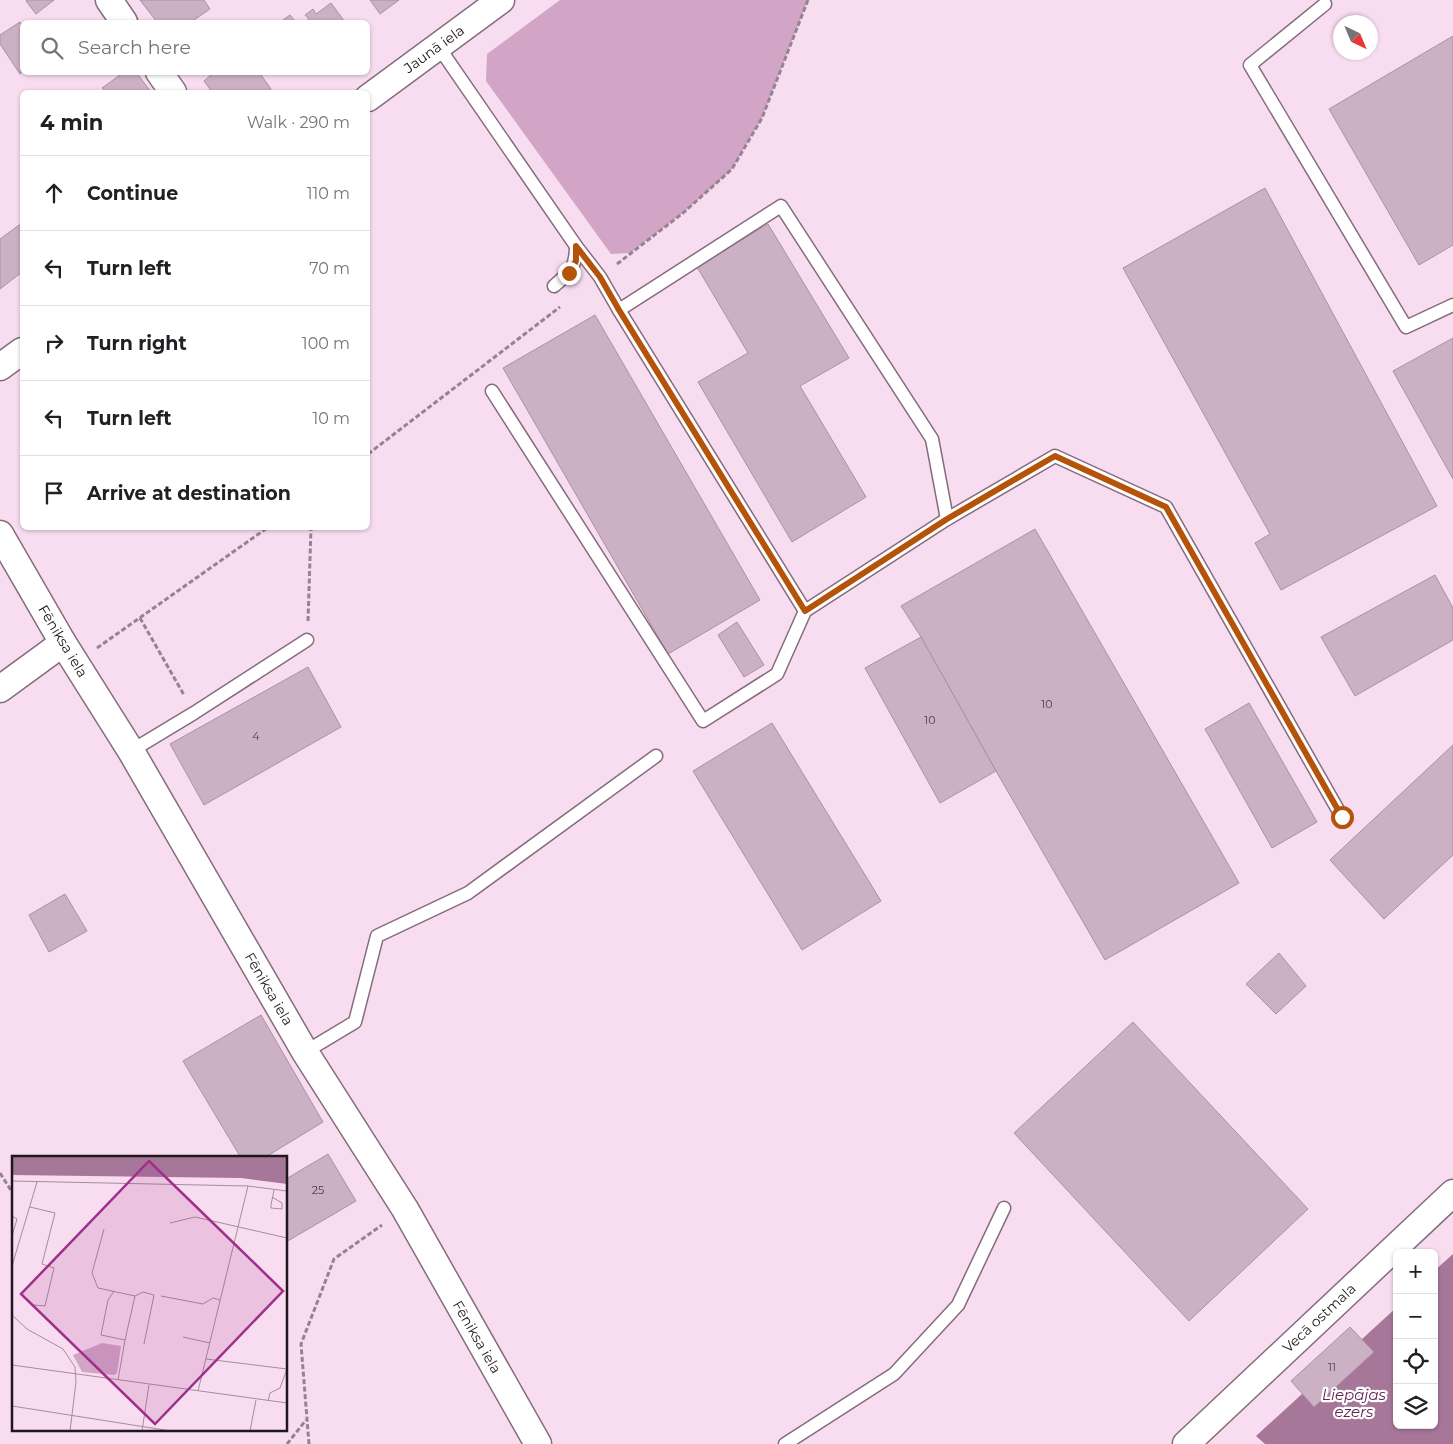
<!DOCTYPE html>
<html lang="en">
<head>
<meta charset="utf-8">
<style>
  :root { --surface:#fff; --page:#f2f2f2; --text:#202124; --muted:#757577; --line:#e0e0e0 }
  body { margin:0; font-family:Montserrat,sans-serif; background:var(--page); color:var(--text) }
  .controls { position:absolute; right:15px; bottom:15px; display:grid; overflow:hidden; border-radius:8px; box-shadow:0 1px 4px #0004 }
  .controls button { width:45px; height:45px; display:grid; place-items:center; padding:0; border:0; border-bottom:1px solid var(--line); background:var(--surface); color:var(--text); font:25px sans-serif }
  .compass { position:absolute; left:1333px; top:15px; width:45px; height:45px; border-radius:50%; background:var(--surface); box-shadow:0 1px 4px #0004; rotate:136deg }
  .stop { position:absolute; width:15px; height:15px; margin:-11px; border:4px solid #b45309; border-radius:50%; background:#fff }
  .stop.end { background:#b45309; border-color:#fff; box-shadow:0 1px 5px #0008 }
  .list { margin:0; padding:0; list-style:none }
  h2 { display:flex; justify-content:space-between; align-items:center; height:65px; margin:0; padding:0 20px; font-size:21px }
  h2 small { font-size:16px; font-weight:400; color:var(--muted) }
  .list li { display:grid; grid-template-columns:32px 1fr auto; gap:15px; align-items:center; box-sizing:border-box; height:75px; padding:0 20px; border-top:1px solid var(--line) }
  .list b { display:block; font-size:19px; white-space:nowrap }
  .list em { font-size:16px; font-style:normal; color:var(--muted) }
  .icon { flex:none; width:28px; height:28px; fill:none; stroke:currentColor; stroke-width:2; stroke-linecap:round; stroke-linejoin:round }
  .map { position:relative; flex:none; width:1453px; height:1444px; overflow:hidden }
  .search { position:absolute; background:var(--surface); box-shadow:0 1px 4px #0004; left:20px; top:20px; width:350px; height:55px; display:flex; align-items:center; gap:12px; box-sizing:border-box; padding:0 18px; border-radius:8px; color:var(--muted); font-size:19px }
  .panel { position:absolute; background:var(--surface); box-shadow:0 1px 4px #0004; left:20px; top:90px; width:350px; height:440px; border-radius:8px }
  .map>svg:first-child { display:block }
  .green { fill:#d2a5c6 }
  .water { fill:#a7779a }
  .building { fill:#ccb1c4; stroke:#ab91a4 }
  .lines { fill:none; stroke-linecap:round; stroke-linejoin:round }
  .lane-casing { stroke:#846c7d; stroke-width:15 }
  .street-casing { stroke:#846c7d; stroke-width:29 }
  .path { stroke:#968390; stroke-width:3; stroke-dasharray:5 2.5; stroke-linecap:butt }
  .lane { stroke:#fff; stroke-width:12 }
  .street { stroke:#fff; stroke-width:26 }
  .route { stroke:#b45309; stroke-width:6 }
  .labels { text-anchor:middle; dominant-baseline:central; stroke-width:4.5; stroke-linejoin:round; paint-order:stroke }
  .number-label { font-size:11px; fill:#4b3e47 }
  .street-label { font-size:14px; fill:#20171d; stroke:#fff }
  .water-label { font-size:15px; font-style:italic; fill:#622555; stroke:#fff }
  .inset-road { fill:none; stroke:#a28e9c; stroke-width:1 }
  .view { fill:#a02f8b; fill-opacity:0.15; stroke:#a02f8b; stroke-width:2.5 }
  .inset-edge { fill:none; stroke:#20171d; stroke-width:2.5 }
</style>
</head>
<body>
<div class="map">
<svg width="1453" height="1444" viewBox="0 0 1453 1444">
  <rect width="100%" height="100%" fill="#f8ddf0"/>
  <polygon class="green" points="560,0 808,0 762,118 732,169 683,213 630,253 611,254 486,81 487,54"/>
  <polygon class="water" points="1453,1254 1453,1444 1265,1444 1256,1436 1397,1307 1397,1425 1434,1425 1434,1271"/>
  <g class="building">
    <polygon points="27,0 54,0 36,14 26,1"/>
    <polygon points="140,0 204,0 210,9 191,22 157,22"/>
    <polygon points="370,0 399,0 380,14"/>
    <polygon points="331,3 345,22 305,22 309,19 305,15 313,9 316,14"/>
    <polygon points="290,15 296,22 280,22"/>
    <polygon points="20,22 22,25 22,72 20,74 0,44 0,35"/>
    <polygon points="1453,36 1453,245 1419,265 1329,109"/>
    <polygon points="124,72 136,72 151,92 106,92 102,88"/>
    <polygon points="214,72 259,72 271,89 266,92 212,92 204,81"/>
    <polygon points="1265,188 1437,506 1281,590 1255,543 1270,534 1123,268"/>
    <polygon points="22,223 22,272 0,289 0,239"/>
    <polygon points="768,224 849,358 800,386 866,497 792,542 698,382 748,353 697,267"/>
    <polygon points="595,315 760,600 668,654 503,368"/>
    <polygon points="1453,338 1453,479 1393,371"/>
    <polygon points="1035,529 1239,883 1105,960 996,771 921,637 901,606"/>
    <polygon points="1435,575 1453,608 1453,640 1355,696 1321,637"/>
    <polygon points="737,622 764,665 744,677 718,635"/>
    <polygon points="921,637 996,771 940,803 865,668"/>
    <polygon points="308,667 341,727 204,805 170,744"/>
    <polygon points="1249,703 1317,822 1272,848 1205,729"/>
    <polygon points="772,723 881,901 802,950 693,771"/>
    <polygon points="1453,745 1453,855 1384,919 1330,860"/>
    <polygon points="65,894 87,931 49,952 29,915"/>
    <polygon points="1279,953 1306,986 1276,1014 1246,984"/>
    <polygon points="261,1015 323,1122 264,1158 241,1158 183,1061"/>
    <polygon points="1133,1022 1308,1209 1189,1321 1014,1133"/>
    <polygon points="328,1154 356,1201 286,1242 286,1179"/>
    <polygon points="1350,1327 1374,1352 1314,1407 1291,1381"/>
  </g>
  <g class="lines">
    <defs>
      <g id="lane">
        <polyline points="1325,4 1250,65 1406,327 1453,305"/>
        <polyline points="438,46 576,246 600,277 619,310"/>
        <path d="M554,286C570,272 576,268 576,246"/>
        <polyline points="492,391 703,721 777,674 805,611 947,519 1055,456 1166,507 1342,817"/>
        <polyline points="805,611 619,310 781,206 932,439 947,519"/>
        <polyline points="131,751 194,713 307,640"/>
        <polyline points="305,1052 355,1022 377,936 468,893 656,756"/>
        <polyline points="785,1444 894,1374 958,1305 1004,1208"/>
      </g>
      <g id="street">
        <polyline points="109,0 124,22"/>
        <polyline points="159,72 173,92"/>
        <polyline points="368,98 501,0"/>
        <polyline points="0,367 22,351"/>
        <polyline points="0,534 63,643 131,751 305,1052 405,1209 538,1444"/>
        <polyline points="0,689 63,643"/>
        <polyline points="1186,1444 1453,1193"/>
      </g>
    </defs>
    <use href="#lane" class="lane-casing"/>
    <use href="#street" class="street-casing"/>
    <g class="path">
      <polyline points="617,264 683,213 732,169 762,118 808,0"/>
      <polyline points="368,454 560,307"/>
      <polyline points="140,618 184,695"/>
      <polyline points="308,621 311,528"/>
      <polyline points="97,648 267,528"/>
      <polyline points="0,1173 14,1195"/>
      <polyline points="287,1444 306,1420"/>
      <polyline points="309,1444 301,1344 334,1259 382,1225"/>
    </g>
    <use href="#lane" class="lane"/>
    <use href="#street" class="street"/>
  </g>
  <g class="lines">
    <polyline class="route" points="569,273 576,261 576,246 600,277 619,310 805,611 947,519 1055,456 1166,507 1342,817"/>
  </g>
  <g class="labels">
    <g class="number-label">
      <text x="1047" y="704">10</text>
      <text x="930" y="720">10</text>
      <text x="256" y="736">4</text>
      <text x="318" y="1190">25</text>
      <text x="1332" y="1367">11</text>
    </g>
    <g class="street-label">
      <text transform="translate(434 49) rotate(-36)">Jaunā iela</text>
      <text transform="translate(63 641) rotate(59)">Fēniksa iela</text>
      <text transform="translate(269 989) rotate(60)">Fēniksa iela</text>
      <text transform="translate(1319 1318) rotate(-43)">Vecā ostmala</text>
      <text transform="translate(477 1337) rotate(60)">Fēniksa iela</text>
    </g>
    <g class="water-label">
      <text x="1354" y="1394">Liepājas<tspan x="1354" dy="17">ezers</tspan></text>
    </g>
  </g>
  <g transform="translate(12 1156)">
    <rect width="275" height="275" fill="#f8ddf0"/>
    <path d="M90,187L109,190L105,217L102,219L70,216L61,199Z" fill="#d2a5c6"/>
    <path d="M0,0H275V28L229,22L0,19Z" fill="#a7779a"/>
    <path class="inset-road" d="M0,25L236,30L275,35M260,41L270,47V53L259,52V49L262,34M18,51L43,57L30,108L42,112L33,150L21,149M0,60L5,63L0,80M158,67L183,61L275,82M92,73L80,117L86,132L123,140L131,136L142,139L132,188M0,110L25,26M102,135L96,144L89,179L113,184L123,140M149,140L191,148L201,142L208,144M0,159L15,173L51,193L63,211L64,226L58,275M171,181L198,187M194,203L275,213M0,209L275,247M106,224L113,184M186,235L236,30M256,245L258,237L268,232L275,213M0,250L159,275M130,275L137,229M238,275L244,244"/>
    <path class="view" d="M137,5L271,135L143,268L9,138Z"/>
    <rect width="275" height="275" class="inset-edge"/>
  </g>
</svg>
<div class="controls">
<button>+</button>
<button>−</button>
<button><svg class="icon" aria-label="locate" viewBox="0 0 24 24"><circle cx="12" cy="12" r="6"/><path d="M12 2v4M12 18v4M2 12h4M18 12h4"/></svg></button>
<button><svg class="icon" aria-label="layers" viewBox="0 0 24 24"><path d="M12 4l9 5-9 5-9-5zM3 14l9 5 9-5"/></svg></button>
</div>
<svg class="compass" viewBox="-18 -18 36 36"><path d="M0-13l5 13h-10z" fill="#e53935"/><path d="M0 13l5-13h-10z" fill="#757577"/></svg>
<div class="stop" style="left:1342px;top:817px"></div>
<div class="stop end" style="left:569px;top:273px"></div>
<div class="search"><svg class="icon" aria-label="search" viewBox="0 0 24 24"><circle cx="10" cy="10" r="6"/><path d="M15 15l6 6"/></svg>Search here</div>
<section class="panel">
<h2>4 min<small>Walk · 290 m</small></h2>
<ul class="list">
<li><svg class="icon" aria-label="ahead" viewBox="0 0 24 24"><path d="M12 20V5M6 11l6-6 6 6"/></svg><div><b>Continue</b></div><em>110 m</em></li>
<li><svg class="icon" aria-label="left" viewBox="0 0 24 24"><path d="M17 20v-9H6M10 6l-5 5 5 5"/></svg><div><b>Turn left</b></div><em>70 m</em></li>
<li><svg class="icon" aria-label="right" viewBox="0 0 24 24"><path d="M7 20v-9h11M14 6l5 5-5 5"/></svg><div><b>Turn right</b></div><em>100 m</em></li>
<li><svg class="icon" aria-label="left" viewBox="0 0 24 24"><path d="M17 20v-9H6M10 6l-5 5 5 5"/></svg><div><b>Turn left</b></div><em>10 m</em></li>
<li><svg class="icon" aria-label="arrive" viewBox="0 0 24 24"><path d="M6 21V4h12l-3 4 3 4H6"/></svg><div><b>Arrive at destination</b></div></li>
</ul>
</section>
</div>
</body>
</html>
